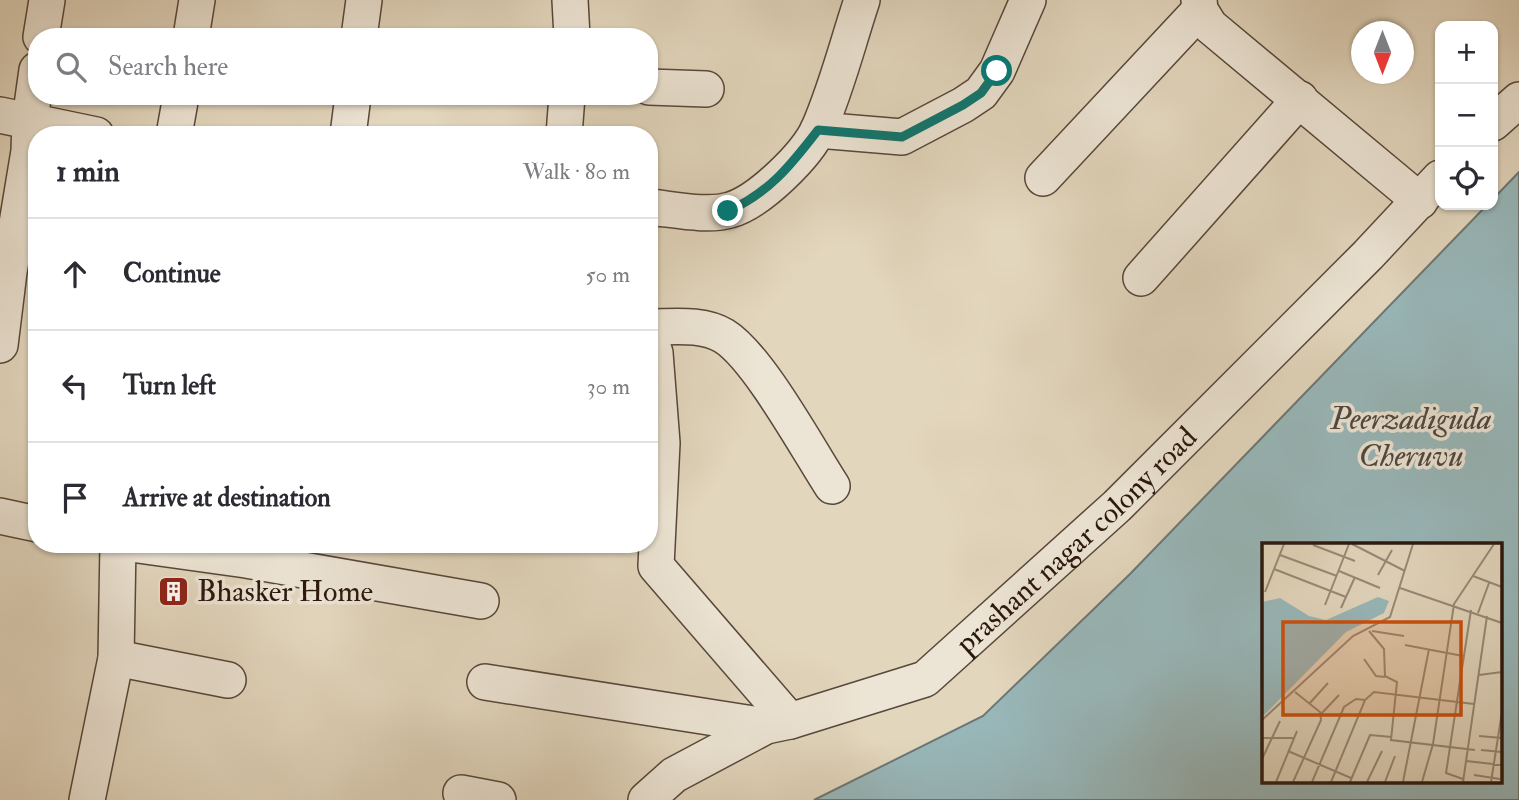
<!DOCTYPE html>
<html lang="en">
<head>
<meta charset="utf-8">
<style>
  :root { --surface:#fff; --page:#f7f7f7; --text:#2b2b33; --muted:#7c7c81; --line:#e1e1e2 }
  body { margin:0; font-family:"IM FELL Double Pica",serif; background:var(--page); color:var(--text) }
  .controls { position:absolute; right:21px; top:21px; display:grid; overflow:hidden; border-radius:14px; box-shadow:0 2px 5px #0004 }
  .controls button { width:63px; height:63px; display:grid; place-items:center; padding:0; border:0; border-bottom:2px solid var(--line); background:var(--surface); color:var(--text); font:35px sans-serif }
  .compass { position:absolute; left:1351px; top:21px; width:63px; height:63px; border-radius:50%; background:var(--surface); box-shadow:0 2px 5px #0004; rotate:180deg }
  .stop { position:absolute; width:21px; height:21px; margin:-16px; border:5px solid #0f766e; border-radius:50%; background:#fff }
  .stop.end { background:#0f766e; border-color:#fff; box-shadow:0 2px 7px #0008 }
  .list { margin:0; padding:0; list-style:none }
  h2 { display:flex; justify-content:space-between; align-items:center; height:91px; margin:0; padding:0 28px; font-size:30px }
  h2 small { font-size:23px; font-weight:400; color:var(--muted) }
  .list li { display:grid; grid-template-columns:46px 1fr auto; gap:21px; align-items:center; box-sizing:border-box; height:112px; padding:0 28px; border-top:2px solid var(--line) }
  .list b { display:block; font-size:26px; white-space:nowrap }
  .list em { font-size:23px; font-style:normal; color:var(--muted) }
  .icon { flex:none; width:38px; height:38px; fill:none; stroke:currentColor; stroke-width:2; stroke-linecap:round; stroke-linejoin:round }
  .map { position:relative; flex:none; width:1519px; height:800px; overflow:hidden }
  .search { position:absolute; background:var(--surface); box-shadow:0 2px 5px #0004; left:28px; top:28px; width:630px; height:77px; display:flex; align-items:center; gap:18px; box-sizing:border-box; padding:0 24px; border-radius:28px; color:var(--muted); font-size:26px }
  .panel { position:absolute; background:var(--surface); box-shadow:0 2px 5px #0004; left:28px; top:126px; width:630px; height:427px; border-radius:28px }
  .map>svg:first-child { display:block }
  .water { fill:#98b7b9; stroke:#6c7775; stroke-width:2; fill-rule:evenodd }
  .lines { fill:none; stroke-linecap:round; stroke-linejoin:round }
  .minor-casing { stroke:#58473a; stroke-width:38 }
  .minor { stroke:#ece4d4; stroke-width:35 }
  .route { stroke:#0f766e; stroke-width:9 }
  .labels { text-anchor:middle; dominant-baseline:central; stroke-width:7; stroke-linejoin:round; paint-order:stroke }
  .street-label { font-size:30px; fill:#2a170e; stroke:#ece4d4 }
  .poi-label { font-size:30px; fill:#2a170e; stroke:#ece4d4; text-anchor:start }
  .water-label { font-size:32px; font-style:italic; fill:#4b4741; stroke:#ece4d4 }
  .inset-road { fill:none; stroke:#988a77; stroke-width:2 }
  .view { fill:#cc4f0c; fill-opacity:0.15; stroke:#cc4f0c; stroke-width:3.5 }
  .inset-edge { fill:none; stroke:#2a170e; stroke-width:3.5 }
</style>
</head>
<body>
<div class="map">
<svg width="1519" height="800" viewBox="0 0 1519 800">
  <rect width="100%" height="100%" fill="#e2d6bd"/>
  <filter id="stains"><feTurbulence type="fractalNoise" baseFrequency=".00286" numOctaves="4"/><feColorMatrix values="0 0 0 0 .2 0 0 0 0 .09 0 0 0 0 .02 0 0 0 .5 -.17"/></filter>
  <radialGradient id="worn" r=".72"><stop offset=".6" stop-color="#630" stop-opacity="0"/><stop offset="1" stop-color="#630" stop-opacity=".3"/></radialGradient>
  <path class="water" d="M1519,172V800H814L983,716L1130,574L1487,205H1493V199ZM1264,544H1500V781H1264Z"/>
  <g class="lines">
    <defs>
      <g id="minor">
        <polyline points="570,0 572,37"/>
        <polyline points="1199,0 1200,10 1210,26 1420,201"/>
        <polyline points="41,37 47,0"/>
        <polyline points="191,37 197,0"/>
        <polyline points="359,37 364,0"/>
        <polyline points="649,87 706,89"/>
        <polyline points="0,115 96,135"/>
        <polyline points="1493,123 1519,100"/>
        <polyline points="818,130 902,137 963,105 981,93 997,71 1028,0"/>
        <polyline points="174,135 181,96"/>
        <polyline points="348,135 353,96"/>
        <polyline points="564,135 567,96"/>
        <polyline points="1043,178 1200,10"/>
        <path d="M649,207C672,209 708,217 730,210C759,202 807,155 819,128C837,87 848,42 862,0"/>
        <polyline points="1141,278 1300,99"/>
        <path d="M649,327C674,327 702,323 724,336C758,357 808,449 832,486"/>
        <polyline points="649,335 655,353 662,443 656,566 790,721"/>
        <polyline points="0,345 9,272 29,151 30,120 37,70"/>
        <polyline points="0,516 37,524"/>
        <polyline points="131,544 246,560 481,601"/>
        <polyline points="116,658 228,680"/>
        <polyline points="485,682 766,726"/>
        <polyline points="461,793 498,800"/>
        <polyline points="87,800 116,658 118,544"/>
        <path id="s1" d="M646,800L674,775L766,726L790,721L925,679L1117,506L1368,255L1440,178"/>
      </g>
    </defs>
    <use href="#minor" class="minor-casing"/>
    <use href="#minor" class="minor"/>
  </g>
  <g class="lines">
    <path class="route" d="M728,211C769,193 791,165 818,130L902,137L963,105L981,93L997,71"/>
  </g>
  <defs>
    <symbol id="building-square" viewBox="-11 -11 22 22"><rect x="-9" y="-9" width="18" height="18" rx="4" fill="#8f2418" stroke="#ece4d4"/><path d="M-4-6H4V6H1V3H-1V6H-4ZM-2.5-4.3h1.7v1.8h-1.7ZM.8-4.3h1.7v1.8H.8ZM-2.5-1h1.7V.8h-1.7ZM.8-1h1.7V.8H.8Z" fill="#fff"/></symbol>
  </defs>
  <g fill-rule="evenodd">
    <use href="#building-square" x="156" y="574" width="35" height="35"/>
  </g>
  <g class="labels">
    <g class="street-label">
      <text stroke="none"><textPath href="#s1" startOffset="513">prashant nagar colony road</textPath></text>
    </g>
    <g class="poi-label">
      <text x="197" y="591">Bhasker Home</text>
    </g>
    <g class="water-label">
      <text x="1411" y="419">Peerzadiguda<tspan x="1411" dy="37">Cheruvu</tspan></text>
    </g>
  </g>
  <g transform="translate(1262 543)">
    <rect width="240" height="240" fill="#e2d6bd"/>
    <path d="M116,54L127,58L122,70L84,89L0,174V59L18,55L47,73L64,77Z" fill="#98b7b9"/>
    <path class="inset-road" d="M90,1L143,28M51,2L93,18M18,12L75,33M12,26L84,54M77,28L118,45M116,32L130,7M211,33L240,44M138,45L240,80M3,49L22,1M63,62L87,1M79,65L93,34M216,70L227,40M107,88L122,106L123,133L135,139L129,197L213,207M110,88L142,93M143,102L201,113M102,116L114,133L123,134M217,132L240,129M47,161L66,140M59,171L77,152M0,177L91,93L128,74L151,1M217,193L240,195M0,195H31M219,207L240,209M26,208L89,235M0,216L18,178M204,218L240,222M212,232L238,236M201,236L184,230L209,67M14,239L35,188M31,239L59,177L58,169L33,149M50,239L82,164L94,156L103,157M69,239L103,157L112,149L212,161M88,239L108,192L130,194M105,239L120,208M123,239L133,213M141,239L167,106M160,239L171,201L192,61L232,1M201,239L225,73M229,239L240,169"/>
    <path class="view" d="M21,79H199V172H21Z"/>
    <rect width="240" height="240" class="inset-edge"/>
  </g>
  <rect width="100%" height="100%" filter="url(#stains)"/>
  <rect width="100%" height="100%" fill="url(#worn)"/>
</svg>
<div class="controls">
<button>+</button>
<button>−</button>
<button><svg class="icon" aria-label="locate" viewBox="0 0 24 24"><circle cx="12" cy="12" r="6"/><path d="M12 2v4M12 18v4M2 12h4M18 12h4"/></svg></button>
</div>
<svg class="compass" viewBox="-18 -18 36 36"><path d="M0-13l5 13h-10z" fill="#e53935"/><path d="M0 13l5-13h-10z" fill="#7c7c81"/></svg>
<div class="stop" style="left:997px;top:71px"></div>
<div class="stop end" style="left:728px;top:211px"></div>
<div class="search"><svg class="icon" aria-label="search" viewBox="0 0 24 24"><circle cx="10" cy="10" r="6"/><path d="M15 15l6 6"/></svg>Search here</div>
<section class="panel">
<h2>1 min<small>Walk · 80 m</small></h2>
<ul class="list">
<li><svg class="icon" aria-label="ahead" viewBox="0 0 24 24"><path d="M12 20V5M6 11l6-6 6 6"/></svg><div><b>Continue</b></div><em>50 m</em></li>
<li><svg class="icon" aria-label="left" viewBox="0 0 24 24"><path d="M17 20v-9H6M10 6l-5 5 5 5"/></svg><div><b>Turn left</b></div><em>30 m</em></li>
<li><svg class="icon" aria-label="arrive" viewBox="0 0 24 24"><path d="M6 21V4h12l-3 4 3 4H6"/></svg><div><b>Arrive at destination</b></div></li>
</ul>
</section>
</div>
</body>
</html>
